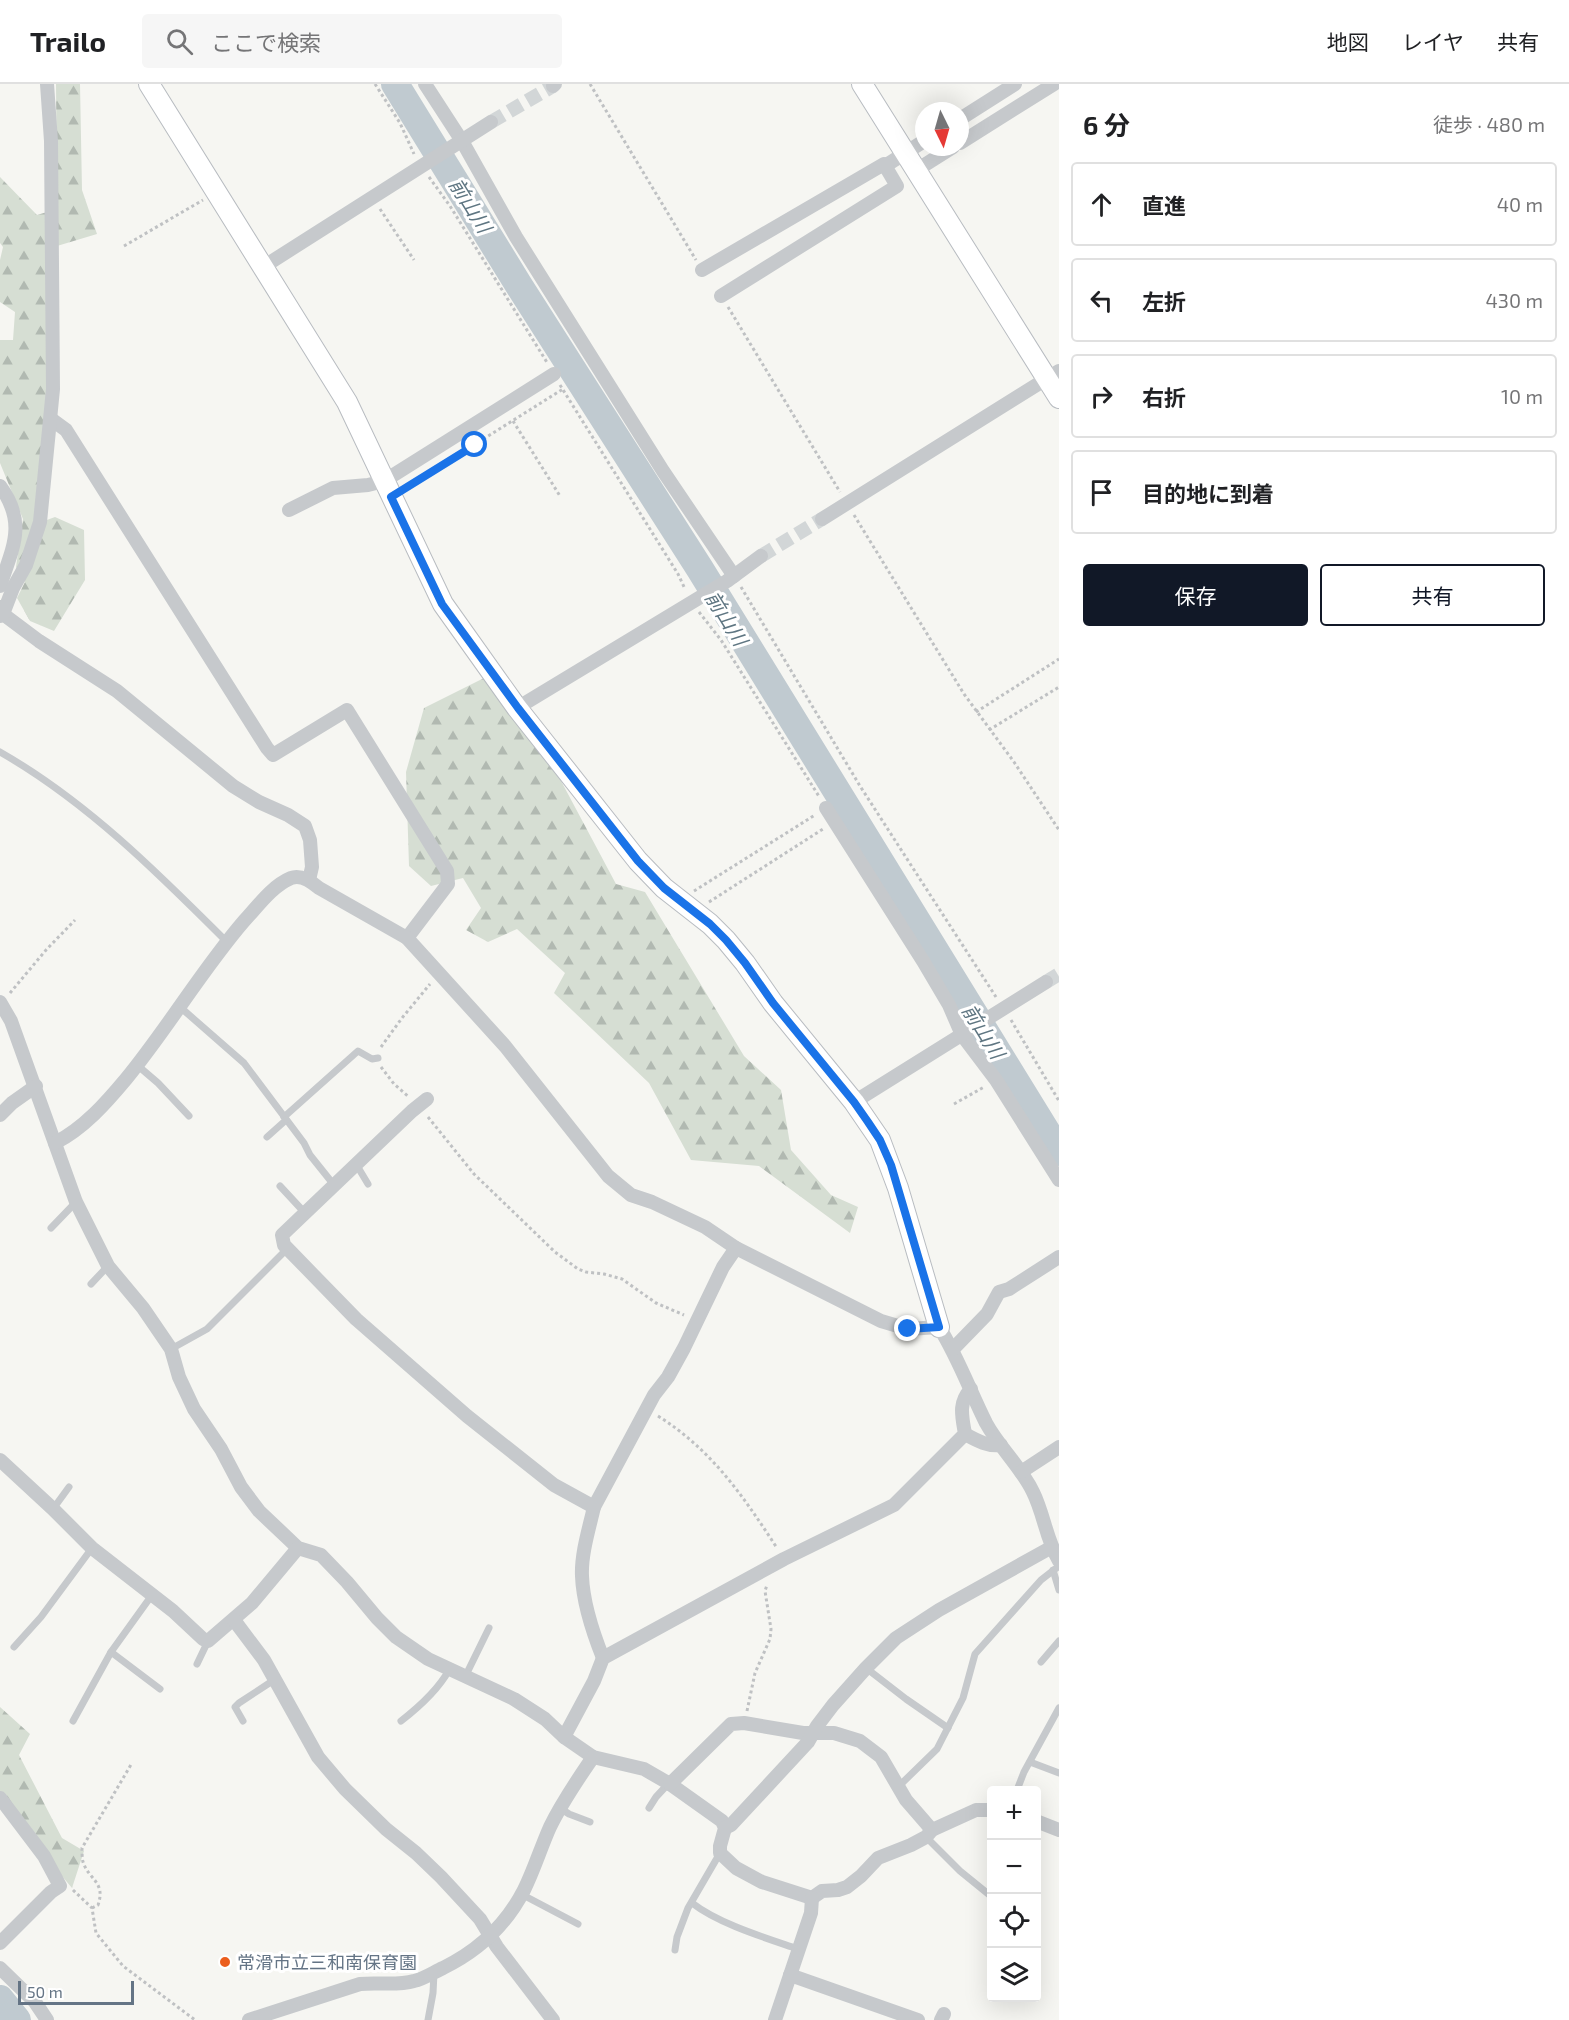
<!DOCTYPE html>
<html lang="ja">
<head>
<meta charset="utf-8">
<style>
  :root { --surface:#fff; --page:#f6f6f6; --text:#202124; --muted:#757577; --line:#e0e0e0; --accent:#111827 }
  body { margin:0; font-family:"Exo 2","Noto Sans JP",sans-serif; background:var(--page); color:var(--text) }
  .controls { position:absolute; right:18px; bottom:18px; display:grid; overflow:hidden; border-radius:6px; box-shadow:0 6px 24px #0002 }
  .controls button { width:54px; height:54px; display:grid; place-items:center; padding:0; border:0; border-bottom:2px solid var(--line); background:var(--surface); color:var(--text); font:30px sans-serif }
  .compass { position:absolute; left:915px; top:18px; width:54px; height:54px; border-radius:50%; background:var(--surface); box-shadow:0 6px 24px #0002; rotate:175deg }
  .scale { position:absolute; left:18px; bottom:15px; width:116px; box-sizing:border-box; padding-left:6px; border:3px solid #647485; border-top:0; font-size:16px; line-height:21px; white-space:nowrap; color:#647485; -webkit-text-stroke:4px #fff; paint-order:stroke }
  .stop { position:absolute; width:18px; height:18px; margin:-14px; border:4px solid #1a73e8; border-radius:50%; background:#fff }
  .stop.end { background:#1a73e8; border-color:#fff; box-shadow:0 2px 6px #0008 }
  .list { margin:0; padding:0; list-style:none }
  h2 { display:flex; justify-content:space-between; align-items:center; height:78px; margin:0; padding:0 24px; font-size:26px }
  h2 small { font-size:20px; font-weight:400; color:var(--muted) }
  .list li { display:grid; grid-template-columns:39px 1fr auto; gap:18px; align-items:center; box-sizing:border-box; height:84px; margin:0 12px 12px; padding:0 12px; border:2px solid var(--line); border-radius:6px }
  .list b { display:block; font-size:22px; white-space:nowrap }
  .list em { font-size:20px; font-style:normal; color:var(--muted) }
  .actions { display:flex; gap:12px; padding:18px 24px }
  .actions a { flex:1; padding:14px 0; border:2px solid var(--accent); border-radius:6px; text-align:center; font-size:21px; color:var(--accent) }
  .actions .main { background:var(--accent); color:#fff }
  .icon { flex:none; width:33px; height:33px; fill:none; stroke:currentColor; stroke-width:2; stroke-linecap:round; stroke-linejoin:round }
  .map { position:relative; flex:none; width:1059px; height:1936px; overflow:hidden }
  header { display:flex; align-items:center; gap:36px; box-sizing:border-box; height:84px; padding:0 30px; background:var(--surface); border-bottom:2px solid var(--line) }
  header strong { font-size:28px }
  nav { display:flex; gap:33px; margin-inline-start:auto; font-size:21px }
  .search { width:420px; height:54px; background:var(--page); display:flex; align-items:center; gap:15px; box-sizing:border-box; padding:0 21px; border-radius:6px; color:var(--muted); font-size:22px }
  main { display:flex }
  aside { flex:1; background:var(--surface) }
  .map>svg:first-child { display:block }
  .forest { fill:url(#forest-firs) }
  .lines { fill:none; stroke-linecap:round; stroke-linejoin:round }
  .river { stroke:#c0cad0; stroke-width:28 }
  .street-tunnel { stroke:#d2d6d7; stroke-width:14; stroke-dasharray:14 7; stroke-linecap:butt }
  .secondary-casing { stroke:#b8bcc1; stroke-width:22 }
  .path { stroke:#bfc1c3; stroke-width:3; stroke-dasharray:3 3; stroke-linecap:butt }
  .lane { stroke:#c6c9cc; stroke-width:7 }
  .street { stroke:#c6c9cc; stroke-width:14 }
  .secondary { stroke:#fff; stroke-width:20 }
  .route { stroke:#1a73e8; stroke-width:8 }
  .poi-dot { fill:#eb5e1d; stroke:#fff; stroke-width:2 }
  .labels { text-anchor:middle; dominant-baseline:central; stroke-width:6; stroke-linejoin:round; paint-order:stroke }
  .poi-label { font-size:18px; fill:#647485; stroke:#fff; text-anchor:start }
  .water-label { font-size:20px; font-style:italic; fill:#5f7682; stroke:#fff }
</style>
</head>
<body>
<header>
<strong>Trailo</strong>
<div class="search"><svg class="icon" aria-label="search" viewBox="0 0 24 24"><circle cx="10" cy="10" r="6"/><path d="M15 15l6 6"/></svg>ここで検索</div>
<nav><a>地図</a><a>レイヤ</a><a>共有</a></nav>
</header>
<main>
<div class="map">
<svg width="1059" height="1936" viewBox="0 0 1059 1936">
  <defs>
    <pattern id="forest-firs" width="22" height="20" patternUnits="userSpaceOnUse" patternTransform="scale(1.5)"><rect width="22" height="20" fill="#d6ded3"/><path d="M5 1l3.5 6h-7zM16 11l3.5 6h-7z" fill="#b1b9b1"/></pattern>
  </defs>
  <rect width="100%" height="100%" fill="#f6f6f2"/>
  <g class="forest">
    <polygon points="56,0 80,0 82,106 97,150 47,165 49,307 36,440 55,433 84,446 85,496 54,547 30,537 17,514 25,498 16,483 23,435 0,379 0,256 13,256 15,228 0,218 0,176 3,163 0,159 0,93 37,131 57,125"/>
    <polygon points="484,594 560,695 616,800 645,808 744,972 781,1006 791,1066 831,1111 858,1123 850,1149 759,1082 691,1076 649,999 554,909 565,889 517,845 488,858 466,846 481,824 463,794 431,802 409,782 406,688 424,624"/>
    <polygon points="0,1623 30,1650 19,1671 62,1754 84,1767 72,1804 0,1718"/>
  </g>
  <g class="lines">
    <g class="river">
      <polyline points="395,0 518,200 700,485 1059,1068"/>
      <polyline points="0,1915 17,1936"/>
    </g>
    <g class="street-tunnel">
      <polyline points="491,38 553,2"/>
      <polyline points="761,472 822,435"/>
      <polyline points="1046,898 1059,890"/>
    </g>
    <defs>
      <g id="secondary">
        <polyline points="149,0 347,318 443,520 517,624 638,777 664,804 710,840 726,856 745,879 773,919 854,1018 880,1056 898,1104 939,1243"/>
        <polyline points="862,0 1059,314"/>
      </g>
    </defs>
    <use href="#secondary" class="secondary-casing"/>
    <g class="path">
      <polyline points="375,0 400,39 414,70"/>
      <polyline points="590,0 696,176"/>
      <polyline points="429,93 450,122 548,280"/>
      <polyline points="380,125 414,176"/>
      <polyline points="124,162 203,116"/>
      <polyline points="728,223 840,408"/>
      <polyline points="560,301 678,490 685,505"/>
      <polyline points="513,337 560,412"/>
      <polyline points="407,403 563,305"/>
      <polyline points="854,431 964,610 1014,678 1059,746"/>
      <polyline points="741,503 860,702 996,913"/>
      <polyline points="699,528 721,556 820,714"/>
      <polyline points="976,628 1059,575"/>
      <polyline points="989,646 1059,603"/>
      <polyline points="694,807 815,731"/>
      <polyline points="709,818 823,745"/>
      <polyline points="10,909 46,866 75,836"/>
      <polyline points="1011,936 1059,1017"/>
      <polyline points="381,963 402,934 430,900"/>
      <polyline points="381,983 394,1000 409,1013"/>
      <polyline points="954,1020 984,1003"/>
      <polyline points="428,1033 474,1090 555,1168 578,1185 586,1188 604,1190 622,1195 656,1219 684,1231"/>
      <path d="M658,1332C712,1366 743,1412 777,1464"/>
      <polyline points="747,1627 755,1589 770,1555 771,1545 765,1507 767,1501"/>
      <polyline points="73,1806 92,1824 96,1849 123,1882 195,1936"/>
      <path d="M92,1824L98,1821C106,1798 89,1796 83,1778C82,1774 82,1768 82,1764L132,1679"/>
    </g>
    <g class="lane">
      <path d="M0,668C86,717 157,788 227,858"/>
      <polyline points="180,923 244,979 304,1059 310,1071 334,1101"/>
      <polyline points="137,981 158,999 189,1032"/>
      <polyline points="284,1033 358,967 372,975 378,974"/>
      <polyline points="267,1053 286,1036"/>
      <polyline points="356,1080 368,1100"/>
      <polyline points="280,1102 305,1129"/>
      <polyline points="51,1144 76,1118"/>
      <polyline points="91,1200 108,1182"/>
      <polyline points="171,1265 207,1245 287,1165"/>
      <polyline points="53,1425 69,1403"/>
      <polyline points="1053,1486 1059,1506"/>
      <polyline points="14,1563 41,1533 92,1464"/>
      <polyline points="111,1568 160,1605"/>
      <polyline points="1041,1578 1059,1557"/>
      <polyline points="197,1580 208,1557"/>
      <polyline points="866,1584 906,1615 948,1644"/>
      <polyline points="465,1593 489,1544"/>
      <polyline points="73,1637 111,1568 152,1511"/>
      <polyline points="243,1637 235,1623 239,1619 274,1596"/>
      <path d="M401,1637C419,1623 438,1606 449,1586"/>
      <polyline points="1030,1678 1059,1689"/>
      <polyline points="898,1703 937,1665 963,1614 975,1570 1041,1496 1059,1482"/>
      <polyline points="1017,1706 1024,1688 1059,1624"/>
      <polyline points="560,1724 569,1730 590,1738"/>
      <polyline points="649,1724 656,1713 669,1699"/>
      <polyline points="926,1753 960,1787 992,1813"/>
      <polyline points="521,1810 578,1840"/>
      <path d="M692,1819C719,1840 766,1854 798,1865"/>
      <polyline points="675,1866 677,1853 688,1824 720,1769"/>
      <polyline points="428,1936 433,1909 434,1889"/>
    </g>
    <g class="street">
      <polyline points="425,0 462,57 516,153 663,387 734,492"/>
      <polyline points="553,2 555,0"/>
      <polyline points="960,35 1015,0"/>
      <polyline points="960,59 1054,0"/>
      <polyline points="885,82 924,57"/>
      <polyline points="915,87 953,63"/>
      <polyline points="263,183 491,38"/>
      <polyline points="702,186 884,80 897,102 721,212"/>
      <polyline points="51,335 66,346 267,664 273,671 347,626 447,787 448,800 407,854"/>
      <path d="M0,402C27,439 13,463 0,502"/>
      <polyline points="289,426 333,404 368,401 384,397 554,290"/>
      <polyline points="822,435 1059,287"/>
      <polyline points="1,523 3,530 39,557 117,607 233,702 259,718 288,731 305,742 310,756 312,783 309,796"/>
      <polyline points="0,532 3,530 13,504 26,481 40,438 53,305 51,57 47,0"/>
      <polyline points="517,624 727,497 761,472"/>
      <polyline points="826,724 923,877 949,921 962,951 996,996 1059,1096"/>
      <polyline points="0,918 11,937 76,1118 108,1182 143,1224 171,1265 179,1293 194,1325 221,1365 241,1403 259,1427 298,1464 321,1471 347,1498 377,1534 396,1553 428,1575 514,1615 545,1635 564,1653 593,1673 644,1685 670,1700 722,1737 725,1744 720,1762 720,1769 736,1784 762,1798 812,1814"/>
      <path d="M427,1015L412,1027L282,1151L284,1161L356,1235L467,1332L554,1401L594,1423C589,1445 581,1470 582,1492C583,1519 593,1549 603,1574"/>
      <polyline points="854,1018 1046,898"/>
      <polyline points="0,1031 12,1019 36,1002"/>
      <path d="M55,1059C84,1044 106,1019 126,995C168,944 201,887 244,837C258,822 272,802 291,794C301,790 312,798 319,804L407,854L505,962L608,1092L631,1111L652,1118L705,1143L736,1164L881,1237L908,1245L939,1243C958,1273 970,1307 986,1339C999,1363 1021,1383 1033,1408C1044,1430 1046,1455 1059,1477"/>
      <polyline points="953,1265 987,1230 999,1208 1009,1205 1059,1173"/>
      <path d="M965,1350C976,1356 988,1363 1001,1361"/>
      <polyline points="0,1376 52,1424 92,1464 173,1527 203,1555 208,1557 252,1519 298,1464"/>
      <polyline points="1021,1388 1059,1363"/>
      <polyline points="594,1423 654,1311 668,1293 684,1264 723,1183 736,1164"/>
      <polyline points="234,1536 264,1576 318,1673 345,1705 386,1745 416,1769 441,1793 480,1835 497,1863 553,1936"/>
      <path d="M564,1653L594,1597L603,1574L784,1475L894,1421L965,1350C962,1332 958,1319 971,1305"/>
      <polyline points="670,1700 731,1640 744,1639 803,1649 834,1649 860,1657 881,1673 906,1716 932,1746"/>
      <polyline points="0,1714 44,1772 60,1802 51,1808 0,1859"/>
      <polyline points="1036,1737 1059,1746"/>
      <polyline points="725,1744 731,1741 808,1658 817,1642 833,1621 866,1584 896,1554 939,1526 1052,1463"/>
      <polyline points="812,1814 822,1807 838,1806 847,1803 861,1792 878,1774 911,1761 926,1753 932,1746 976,1726 992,1726"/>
      <polyline points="0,1884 35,1918 47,1936"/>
      <polyline points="790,1891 918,1936"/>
      <path d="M249,1936L360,1900C378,1898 397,1902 414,1897C424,1895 434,1888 443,1884C478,1867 506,1841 524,1806C534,1786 541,1763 550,1743C562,1718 578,1695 593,1673"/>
      <polyline points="775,1936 811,1829 812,1814"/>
      <polyline points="941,1936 944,1930"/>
    </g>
    <use href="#secondary" class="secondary"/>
  </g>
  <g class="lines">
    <polyline class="route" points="475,361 391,413 442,520 518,624 638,777 664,804 710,840 726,856 745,879 773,919 854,1018 868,1038 880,1056 891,1081 939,1243 908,1245"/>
  </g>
  <circle class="poi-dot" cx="225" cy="1878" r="6"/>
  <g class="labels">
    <g class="poi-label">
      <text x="237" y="1878">常滑市立三和南保育園</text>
    </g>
    <g class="water-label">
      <text transform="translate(471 121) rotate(58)">前山川</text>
      <text transform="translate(727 534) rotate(58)">前山川</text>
      <text transform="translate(984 947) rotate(58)">前山川</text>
    </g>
  </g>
</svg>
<div class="controls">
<button>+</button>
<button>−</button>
<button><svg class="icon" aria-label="locate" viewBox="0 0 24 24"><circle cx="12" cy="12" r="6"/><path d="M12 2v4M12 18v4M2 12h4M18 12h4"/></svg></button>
<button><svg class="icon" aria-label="layers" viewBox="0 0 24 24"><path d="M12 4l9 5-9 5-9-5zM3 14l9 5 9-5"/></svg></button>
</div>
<svg class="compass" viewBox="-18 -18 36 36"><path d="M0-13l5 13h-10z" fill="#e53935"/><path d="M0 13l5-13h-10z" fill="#757577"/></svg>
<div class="scale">50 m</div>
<div class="stop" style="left:475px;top:361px"></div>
<div class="stop end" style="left:908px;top:1245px"></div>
</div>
<aside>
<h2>6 分<small>徒歩 · 480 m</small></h2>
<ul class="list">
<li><svg class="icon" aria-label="ahead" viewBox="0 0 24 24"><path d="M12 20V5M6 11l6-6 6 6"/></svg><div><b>直進</b></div><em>40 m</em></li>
<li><svg class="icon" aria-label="left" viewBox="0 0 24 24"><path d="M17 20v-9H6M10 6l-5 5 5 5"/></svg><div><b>左折</b></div><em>430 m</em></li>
<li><svg class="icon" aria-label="right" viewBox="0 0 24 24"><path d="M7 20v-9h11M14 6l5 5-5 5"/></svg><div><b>右折</b></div><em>10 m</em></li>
<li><svg class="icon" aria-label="arrive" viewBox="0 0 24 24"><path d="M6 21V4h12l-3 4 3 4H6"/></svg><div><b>目的地に到着</b></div></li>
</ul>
<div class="actions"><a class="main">保存</a><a>共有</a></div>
</aside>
</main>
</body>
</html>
